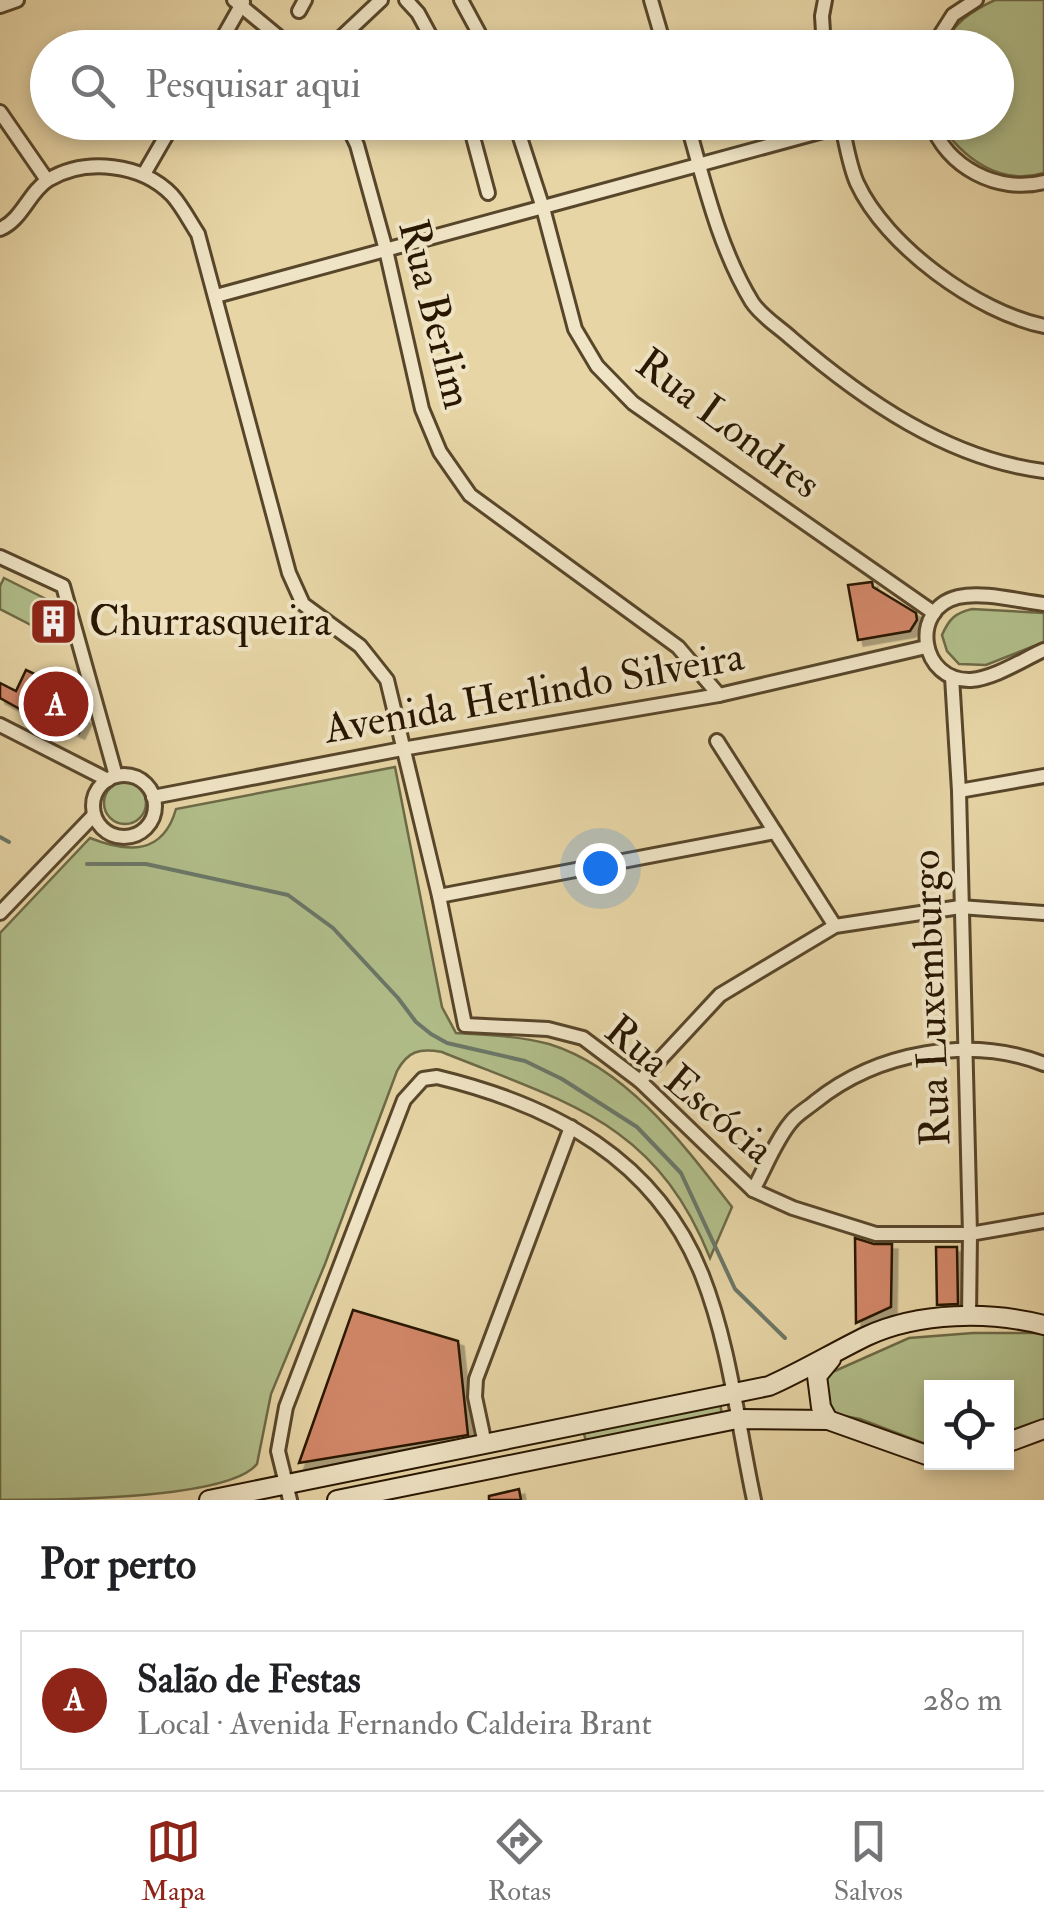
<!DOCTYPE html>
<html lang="pt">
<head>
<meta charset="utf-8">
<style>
  :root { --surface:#fff; --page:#f2f2f2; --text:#202124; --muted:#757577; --line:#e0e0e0; --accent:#8f2418 }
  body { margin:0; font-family:"IM FELL Double Pica",serif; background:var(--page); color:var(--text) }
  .controls { position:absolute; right:30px; bottom:30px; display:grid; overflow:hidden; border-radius:0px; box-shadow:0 5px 15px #0003 }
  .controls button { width:90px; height:90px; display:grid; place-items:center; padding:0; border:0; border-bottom:2px solid var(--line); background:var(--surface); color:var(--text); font:50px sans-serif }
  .you { position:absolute; left:600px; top:868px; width:35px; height:35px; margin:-25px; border:8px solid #fff; border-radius:50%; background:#1a73e8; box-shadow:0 0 0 15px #1a73e833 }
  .badge { display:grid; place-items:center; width:65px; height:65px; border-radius:50%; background:var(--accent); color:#fff; font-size:32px; font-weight:700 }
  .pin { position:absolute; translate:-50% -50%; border:5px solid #fff; box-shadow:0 2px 10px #0006 }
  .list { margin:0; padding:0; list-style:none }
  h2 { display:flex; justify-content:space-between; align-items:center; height:130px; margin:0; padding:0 40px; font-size:42px }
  h2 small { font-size:32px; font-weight:400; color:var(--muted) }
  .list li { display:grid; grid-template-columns:65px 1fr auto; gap:30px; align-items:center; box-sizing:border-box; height:140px; margin:0 20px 20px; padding:0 20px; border:2px solid var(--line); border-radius:0px }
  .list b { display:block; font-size:38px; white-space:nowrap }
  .list p { margin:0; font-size:32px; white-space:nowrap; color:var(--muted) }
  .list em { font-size:32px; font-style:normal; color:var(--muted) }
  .icon { flex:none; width:55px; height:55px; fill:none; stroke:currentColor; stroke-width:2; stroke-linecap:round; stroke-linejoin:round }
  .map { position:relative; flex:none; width:1044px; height:1500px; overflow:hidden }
  .search { position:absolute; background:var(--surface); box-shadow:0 5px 15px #0003; left:30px; right:30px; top:30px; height:110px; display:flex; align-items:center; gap:25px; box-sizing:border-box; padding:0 35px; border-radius:55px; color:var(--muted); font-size:38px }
  .sheet { height:290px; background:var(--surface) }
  nav { display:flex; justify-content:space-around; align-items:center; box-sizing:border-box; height:140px; border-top:2px solid var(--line); background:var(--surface); font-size:28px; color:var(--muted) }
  nav a { display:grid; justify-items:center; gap:5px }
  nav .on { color:var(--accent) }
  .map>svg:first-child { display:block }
  .green { fill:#b1be8a; stroke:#6c6a46; stroke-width:2.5 }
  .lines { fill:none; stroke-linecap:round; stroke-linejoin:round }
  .stream { stroke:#6b7768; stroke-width:4 }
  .building { fill:#d3886a; stroke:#281601; stroke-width:2.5; filter:url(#shadow) }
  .street-casing { stroke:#58462a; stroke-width:18 }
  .secondary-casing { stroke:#281601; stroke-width:22 }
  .street { stroke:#efe4c5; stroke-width:12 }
  .secondary { stroke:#efe4c5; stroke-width:18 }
  .labels { text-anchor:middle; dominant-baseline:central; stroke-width:8; stroke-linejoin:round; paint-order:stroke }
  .street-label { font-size:42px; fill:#281601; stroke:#efe4c5 }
  .poi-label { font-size:42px; fill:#281601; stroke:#efe4c5; text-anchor:start }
</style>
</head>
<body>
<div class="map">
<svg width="1044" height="1500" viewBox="0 0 1044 1500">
  <defs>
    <filter id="shadow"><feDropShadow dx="5.5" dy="5.5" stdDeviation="0" flood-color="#0004"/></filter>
  </defs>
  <rect width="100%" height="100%" fill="#e7d5a6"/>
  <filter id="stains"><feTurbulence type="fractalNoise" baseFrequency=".002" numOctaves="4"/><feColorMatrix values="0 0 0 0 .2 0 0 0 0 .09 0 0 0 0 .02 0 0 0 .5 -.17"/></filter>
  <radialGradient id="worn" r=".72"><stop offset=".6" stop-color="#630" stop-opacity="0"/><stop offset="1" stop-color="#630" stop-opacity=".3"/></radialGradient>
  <g class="green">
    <path d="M995,0H1044V173C1000,186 962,158 940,123L996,122V48L942,47C954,23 971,11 995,0Z"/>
    <polygon points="4,578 50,601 37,628 0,609 0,586"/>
    <path d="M972,609L1044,613V642L986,665L959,664L947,651L942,635C949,619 955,613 972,609Z"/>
    <path d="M395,767L442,1007L456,1033C487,1035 519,1036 549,1044C627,1068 684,1145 732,1207L710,1258C655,1121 567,1103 442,1052C419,1048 408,1051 397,1071L325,1264L271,1394L257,1464C228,1500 51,1500 0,1500V933L90,838C128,853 163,855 176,809Z"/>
    <circle cx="125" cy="803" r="21"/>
    <path d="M973,1333H1044V1422L1007,1434L1006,1388H932L931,1446L860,1419L834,1414C824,1399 822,1390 828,1374L909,1338Z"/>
    <polygon points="720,1403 722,1415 587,1445 583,1430"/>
  </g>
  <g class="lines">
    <g class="stream">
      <polyline points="0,837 9,842"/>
      <polyline points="87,864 146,864 288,895 333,928 398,998 416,1022 431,1034 447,1043 525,1061 562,1079 637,1127 681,1173 735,1289 785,1338"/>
    </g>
  </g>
  <g class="building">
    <polygon points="872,582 873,587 916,613 917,620 910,631 858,640 848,585"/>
    <polygon points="26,670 80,695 72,713 86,719 79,733 47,718 45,723 0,698 0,683 16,691"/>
    <polygon points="855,1238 874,1244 892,1244 891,1307 856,1323"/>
    <polygon points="936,1247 957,1247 958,1304 937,1305"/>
    <polygon points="353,1310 458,1341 468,1435 299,1463"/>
    <polygon points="519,1489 521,1500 489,1500 489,1496"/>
  </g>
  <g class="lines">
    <defs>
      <g id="street">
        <polyline points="234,0 292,48"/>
        <polyline points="406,0 418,13 437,48"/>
        <polyline points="461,0 487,48"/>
        <polyline points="651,0 665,48"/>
        <polyline points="0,6 17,0"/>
        <polyline points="299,11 305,0"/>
        <polyline points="217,48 243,2"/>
        <polyline points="330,48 381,0"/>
        <polyline points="824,48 822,16 825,0"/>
        <polyline points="932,48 953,15 976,0"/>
        <polyline points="0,112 47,180"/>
        <polyline points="346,122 357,145 386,250 422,409 440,452 470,495 678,647 719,695"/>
        <polyline points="469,122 488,193"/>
        <polyline points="515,122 543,208 575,329 597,366 633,403 934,613"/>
        <path d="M687,122C704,182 719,248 752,302C761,316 779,327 791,338C863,400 948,459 1044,471"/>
        <path d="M841,122C846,142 849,165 857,183C886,246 977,312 1044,326"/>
        <path d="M931,122C946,167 998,194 1044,182"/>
        <polyline points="144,174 174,122"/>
        <path d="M0,229C22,220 29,192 48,180C86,157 142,164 172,195C182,206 190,222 198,234L289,573L303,604L360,646L387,680L439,896L465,1025L548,1029L583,1038L640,1081L753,1190L793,1208L876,1234H970L1044,1221"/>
        <polyline points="216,296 856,122"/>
        <polyline points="0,557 63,586 116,776"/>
        <path d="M1044,604C1018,601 983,591 958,597C909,609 920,682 971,680C995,678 1022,660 1044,650"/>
        <polyline points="952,677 959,791 970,1234 969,1317"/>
        <polyline points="0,725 108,780"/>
        <polyline points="717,741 835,926"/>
        <circle cx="124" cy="806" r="31"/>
        <polyline points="959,791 1044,776"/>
        <polyline points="153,797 402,749 719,695 926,647"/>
        <polyline points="439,896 775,832"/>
        <polyline points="0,913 94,815"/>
        <polyline points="640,1081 720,995 835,926 960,907 1044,913"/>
        <path d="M753,1190C765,1169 775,1141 791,1122C797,1114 808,1108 815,1102C877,1052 970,1035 1044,1064"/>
        <polyline points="485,1444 475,1397 476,1379 571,1127"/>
        <path d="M290,1500L278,1451L286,1407L404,1100L423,1079L437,1077C553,1105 656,1159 702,1275C730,1346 738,1426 754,1500"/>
      </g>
      <g id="secondary">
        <polyline points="828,1420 821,1407 817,1376 831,1359"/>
        <polyline points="1006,1443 1044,1429"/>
        <path d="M209,1500L769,1386C803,1371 834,1352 867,1336C919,1312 990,1311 1044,1325"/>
        <polyline points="337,1500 737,1419 828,1420 932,1457"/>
      </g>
    </defs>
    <use href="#street" class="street-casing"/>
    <use href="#secondary" class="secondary-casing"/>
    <use href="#street" class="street"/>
    <use href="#secondary" class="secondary"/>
  </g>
  <defs>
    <symbol id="building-square" viewBox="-11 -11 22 22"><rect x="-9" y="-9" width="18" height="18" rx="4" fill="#8f2418" stroke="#efe4c5"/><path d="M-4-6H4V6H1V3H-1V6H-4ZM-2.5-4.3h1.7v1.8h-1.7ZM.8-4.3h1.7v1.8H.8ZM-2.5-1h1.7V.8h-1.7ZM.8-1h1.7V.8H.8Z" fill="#fff"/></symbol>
  </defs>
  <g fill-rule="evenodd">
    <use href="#building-square" x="26" y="594" width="55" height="55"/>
  </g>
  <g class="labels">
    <g class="street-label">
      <text transform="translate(435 314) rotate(76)">Rua Berlim</text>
      <text transform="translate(728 424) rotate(37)">Rua Londres</text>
      <text transform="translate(534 693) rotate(-10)">Avenida Herlindo Silveira</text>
      <text transform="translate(931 998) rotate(-92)">Rua Luxemburgo</text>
      <text transform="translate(689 1090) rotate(40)">Rua Escócia</text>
    </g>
    <g class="poi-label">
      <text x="89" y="622">Churrasqueira</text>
    </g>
  </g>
  <rect width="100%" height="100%" filter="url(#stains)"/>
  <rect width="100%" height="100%" fill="url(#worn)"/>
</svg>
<div class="controls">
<button><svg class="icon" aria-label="locate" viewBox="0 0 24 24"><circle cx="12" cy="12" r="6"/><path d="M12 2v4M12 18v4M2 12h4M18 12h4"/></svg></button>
</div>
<div class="you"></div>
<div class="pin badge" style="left:56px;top:704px">A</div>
<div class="search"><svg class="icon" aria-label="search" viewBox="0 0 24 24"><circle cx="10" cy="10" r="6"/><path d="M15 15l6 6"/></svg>Pesquisar aqui</div>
</div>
<section class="sheet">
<h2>Por perto<small></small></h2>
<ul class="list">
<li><span class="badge">A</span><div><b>Salão de Festas</b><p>Local · Avenida Fernando Caldeira Brant</p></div><em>280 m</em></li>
</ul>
</section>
<nav>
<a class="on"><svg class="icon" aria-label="map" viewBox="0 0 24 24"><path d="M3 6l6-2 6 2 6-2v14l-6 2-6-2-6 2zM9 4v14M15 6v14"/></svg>Mapa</a>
<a><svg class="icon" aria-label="directions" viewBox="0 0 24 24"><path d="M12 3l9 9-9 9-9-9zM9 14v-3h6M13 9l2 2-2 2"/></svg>Rotas</a>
<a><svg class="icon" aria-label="saved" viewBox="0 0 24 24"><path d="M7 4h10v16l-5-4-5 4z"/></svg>Salvos</a>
</nav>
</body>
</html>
